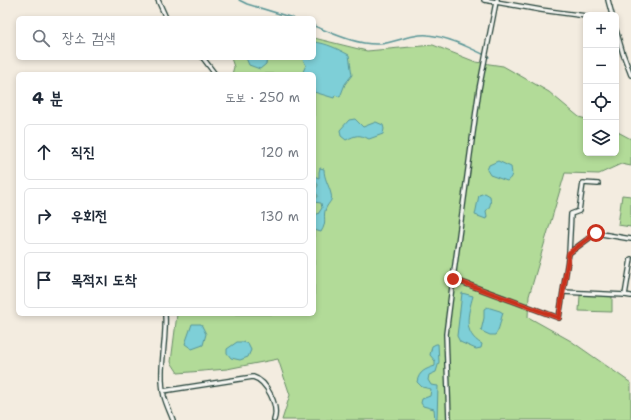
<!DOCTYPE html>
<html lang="ko">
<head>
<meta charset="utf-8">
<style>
  :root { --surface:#fff; --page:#f2f2f3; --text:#1f2937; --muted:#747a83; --line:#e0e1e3 }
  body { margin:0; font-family:"Shantell Sans","Poor Story",sans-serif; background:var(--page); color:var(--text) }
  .controls { position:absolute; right:12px; top:12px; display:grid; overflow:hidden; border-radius:6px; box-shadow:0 2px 6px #0003 }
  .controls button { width:36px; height:36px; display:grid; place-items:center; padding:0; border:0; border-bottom:1px solid var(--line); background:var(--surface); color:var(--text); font:20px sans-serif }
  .stop { position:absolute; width:12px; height:12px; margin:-9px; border:3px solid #c8321e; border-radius:50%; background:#fff }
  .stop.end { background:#c8321e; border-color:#fff; box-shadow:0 1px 4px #0008 }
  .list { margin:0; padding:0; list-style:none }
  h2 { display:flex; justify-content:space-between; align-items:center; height:52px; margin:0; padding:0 16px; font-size:17px }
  h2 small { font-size:13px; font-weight:400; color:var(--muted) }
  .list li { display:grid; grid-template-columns:26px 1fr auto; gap:12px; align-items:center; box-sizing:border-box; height:56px; margin:0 8px 8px; padding:0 8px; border:1px solid var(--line); border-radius:6px }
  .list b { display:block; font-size:15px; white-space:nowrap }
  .list em { font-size:13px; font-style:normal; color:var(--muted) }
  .icon { flex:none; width:22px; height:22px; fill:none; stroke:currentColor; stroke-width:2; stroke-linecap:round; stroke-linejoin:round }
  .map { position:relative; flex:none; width:631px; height:420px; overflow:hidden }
  .search { position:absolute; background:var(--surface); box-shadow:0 2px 6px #0003; left:16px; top:16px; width:300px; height:44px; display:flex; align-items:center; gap:10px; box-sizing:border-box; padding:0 14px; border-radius:6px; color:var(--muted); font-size:15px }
  .panel { position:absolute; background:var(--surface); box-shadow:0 2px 6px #0003; left:16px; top:72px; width:300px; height:244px; border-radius:6px }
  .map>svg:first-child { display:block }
  .green { fill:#b2db98; stroke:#688c66 }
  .water { fill:#7ecfd7; stroke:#589596 }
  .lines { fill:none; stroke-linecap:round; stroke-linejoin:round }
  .stream { stroke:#589596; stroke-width:1.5 }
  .service-casing { stroke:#1f3d34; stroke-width:6 }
  .service { stroke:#f6f6f2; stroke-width:3.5 }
  .route { stroke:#c8321e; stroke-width:5 }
</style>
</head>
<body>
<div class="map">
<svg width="631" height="420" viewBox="0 0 631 420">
  <rect width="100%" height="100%" fill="#f3ece0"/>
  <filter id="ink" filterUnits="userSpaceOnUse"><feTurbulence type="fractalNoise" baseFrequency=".025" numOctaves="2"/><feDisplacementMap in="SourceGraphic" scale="8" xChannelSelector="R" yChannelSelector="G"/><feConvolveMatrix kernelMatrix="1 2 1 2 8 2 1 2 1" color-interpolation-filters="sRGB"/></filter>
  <g filter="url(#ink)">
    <g class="green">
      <polygon points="314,38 367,51 433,45 476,62 503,66 549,92 579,117 586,119 586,153 616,153 616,131 631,139 631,166 621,164 599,174 565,173 529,296 528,317 571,341 631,383 631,420 282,420 290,395 278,359 227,369 178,373 171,362 177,314 314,314 314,74 232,74 234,67 231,58 314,58"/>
      <polygon points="622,195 631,196 631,227 618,225"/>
      <polygon points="580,295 612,296 612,312 579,311"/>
    </g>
    <g class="water">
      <path d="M314,42C326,43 338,49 349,55L352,75L345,84L340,97L335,95L334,98L314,92V74H302L306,65L302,58H314Z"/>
      <polygon points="246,58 267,58 266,64 260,69 249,65"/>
      <path d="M355,119L363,127L376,122L383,125L384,129L383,134L369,139C359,134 356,135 346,140L341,136L340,130L349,120Z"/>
      <path d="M498,161L511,167C512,173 513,177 507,181L490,175L487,170L489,165Z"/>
      <path d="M320,168L324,169C324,179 329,185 331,194C333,201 329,202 326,208C322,217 328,221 321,232L314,230V214H318L322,208L321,203L314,202L318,196L315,191L318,185L314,179V176L319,178V172Z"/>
      <path d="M485,193L490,196C491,203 491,206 486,211L487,216L486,219L475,215L479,195Z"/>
      <path d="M462,293L473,296C468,314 462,333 482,344L481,348L476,349L460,342L457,336Z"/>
      <path d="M487,307L500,311L503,313C500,321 500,329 495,335H490L481,331L484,318V309Z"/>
      <polygon points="192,324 201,324 206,334 203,345 192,349 185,344"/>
      <polygon points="237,342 243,342 248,344 251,350 248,357 240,360 231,358 227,353 227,349"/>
      <path d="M436,344H438L439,362L436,372L429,375L428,380L431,385L438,386L437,420H435L434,409L423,406L421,403L422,399L430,396L431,389L422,387L417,382C419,371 426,369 435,366V361L430,355L432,346Z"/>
    </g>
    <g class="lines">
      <g class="stream">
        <polyline points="239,0 247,4 293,18"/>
        <path d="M314,26C334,34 357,45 379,44C395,43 412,33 428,35C449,37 470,48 489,57"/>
      </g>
      <defs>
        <g id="service">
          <polyline points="158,0 166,18"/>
          <polyline points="484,0 496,2 479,89 453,279 559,318 569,253 596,233 631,239"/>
          <polyline points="497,0 496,2 541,10 586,16"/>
          <polyline points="608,0 612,15"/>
          <polyline points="616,30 623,54 631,75"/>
          <polyline points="203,58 215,74"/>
          <polyline points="569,253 571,214 579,211 583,183 598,184"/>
          <polyline points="631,259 625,295 631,296"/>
          <polyline points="563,292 625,295"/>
          <path d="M165,314C167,341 158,369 164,396C166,404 170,412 173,420"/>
          <path d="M163,391L253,377C267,381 279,406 274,420"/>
          <polyline points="449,420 446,334 453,279"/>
        </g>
      </defs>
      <use href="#service" class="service-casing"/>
      <use href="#service" class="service"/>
    </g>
  </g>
  <g class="lines" filter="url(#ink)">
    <polyline class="route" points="453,279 559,318 569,253 596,233"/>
  </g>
</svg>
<div class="controls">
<button>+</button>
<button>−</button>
<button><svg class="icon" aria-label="locate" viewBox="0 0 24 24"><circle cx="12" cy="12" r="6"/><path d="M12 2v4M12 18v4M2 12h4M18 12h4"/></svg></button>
<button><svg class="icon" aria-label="layers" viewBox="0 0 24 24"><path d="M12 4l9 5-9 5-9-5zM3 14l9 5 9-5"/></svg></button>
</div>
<div class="stop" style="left:596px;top:233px"></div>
<div class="stop end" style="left:453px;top:279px"></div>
<div class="search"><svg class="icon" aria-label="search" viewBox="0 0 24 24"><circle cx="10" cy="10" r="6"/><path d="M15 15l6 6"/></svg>장소 검색</div>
<section class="panel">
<h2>4 분<small>도보 · 250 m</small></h2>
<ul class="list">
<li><svg class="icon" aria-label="ahead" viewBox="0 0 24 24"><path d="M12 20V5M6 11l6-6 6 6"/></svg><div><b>직진</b></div><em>120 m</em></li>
<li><svg class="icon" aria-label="right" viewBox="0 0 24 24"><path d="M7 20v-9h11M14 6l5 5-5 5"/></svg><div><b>우회전</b></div><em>130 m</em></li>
<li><svg class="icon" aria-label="arrive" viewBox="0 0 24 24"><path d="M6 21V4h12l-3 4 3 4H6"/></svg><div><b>목적지 도착</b></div></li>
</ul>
</section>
</div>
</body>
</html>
